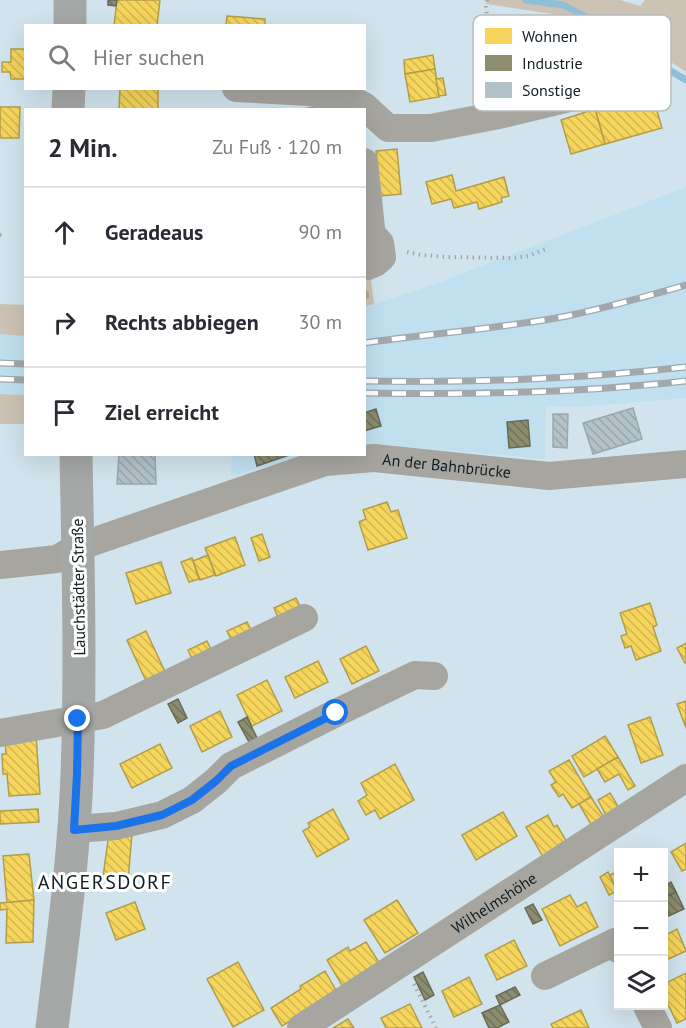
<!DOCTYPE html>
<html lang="de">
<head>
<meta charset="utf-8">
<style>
  :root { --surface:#fff; --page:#f7f7f7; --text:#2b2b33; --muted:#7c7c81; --line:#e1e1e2 }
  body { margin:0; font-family:"PT Sans",sans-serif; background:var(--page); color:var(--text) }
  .controls { position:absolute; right:18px; bottom:18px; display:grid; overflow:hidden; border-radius:0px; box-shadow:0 6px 24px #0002 }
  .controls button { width:54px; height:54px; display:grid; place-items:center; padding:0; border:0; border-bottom:2px solid var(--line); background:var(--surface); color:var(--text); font:30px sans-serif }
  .stop { position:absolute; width:18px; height:18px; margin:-14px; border:4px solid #1a73e8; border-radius:50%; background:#fff }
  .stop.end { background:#1a73e8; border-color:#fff; box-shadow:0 2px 6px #0008 }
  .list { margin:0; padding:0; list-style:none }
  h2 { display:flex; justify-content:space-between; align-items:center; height:78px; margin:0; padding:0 24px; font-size:26px }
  h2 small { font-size:20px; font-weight:400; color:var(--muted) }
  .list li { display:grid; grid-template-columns:39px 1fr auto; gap:18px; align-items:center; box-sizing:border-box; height:90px; padding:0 24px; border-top:2px solid var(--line) }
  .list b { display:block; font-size:22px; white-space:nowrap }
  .list em { font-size:20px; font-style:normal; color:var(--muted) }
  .icon { flex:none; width:33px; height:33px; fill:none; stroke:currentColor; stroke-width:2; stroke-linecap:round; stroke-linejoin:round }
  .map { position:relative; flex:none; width:686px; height:1028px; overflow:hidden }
  .search { position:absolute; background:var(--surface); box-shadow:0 6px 24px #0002; left:24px; top:24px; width:342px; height:66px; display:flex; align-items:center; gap:15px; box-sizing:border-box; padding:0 21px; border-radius:0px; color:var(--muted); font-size:22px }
  .panel { position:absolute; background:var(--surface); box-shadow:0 6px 24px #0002; left:24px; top:108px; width:342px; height:348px; border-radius:0px }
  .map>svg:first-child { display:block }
  .built { fill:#c0e0f0 }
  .green { fill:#ccc3b4 }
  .cemetery { fill:url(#cemetery-stones) }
  .homes { fill:url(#homes-back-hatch); stroke:#b19e4b; stroke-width:1.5 }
  .industry { fill:url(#industry-back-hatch); stroke:#676b58; stroke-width:1.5 }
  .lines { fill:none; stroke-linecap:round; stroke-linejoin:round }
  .stream { stroke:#8ebfd6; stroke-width:7 }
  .building { fill:url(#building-back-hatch); stroke:#99a8af; stroke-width:1.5 }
  .path { stroke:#a3a8a9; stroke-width:4; stroke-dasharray:1.5 4.5; stroke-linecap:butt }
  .minor { stroke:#a7a5a0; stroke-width:28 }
  .major { stroke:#a5a8a6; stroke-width:33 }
  .rail-casing { stroke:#a2a8ac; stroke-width:7 }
  .rail { stroke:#fff; stroke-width:4.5; stroke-dasharray:14; stroke-linecap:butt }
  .route { stroke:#1a73e8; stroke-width:8 }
  .labels { text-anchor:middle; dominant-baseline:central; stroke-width:6; stroke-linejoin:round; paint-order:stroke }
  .street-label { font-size:16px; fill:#111e24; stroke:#fff }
  .quarter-label { font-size:20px; letter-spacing:1.5px; fill:#111e24; stroke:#fff }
  .key { fill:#fff; stroke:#b8bcbd; stroke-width:1.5 }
  .key-label { font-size:16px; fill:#111e24 }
</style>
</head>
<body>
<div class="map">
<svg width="686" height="1028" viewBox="0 0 686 1028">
  <defs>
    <pattern id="cemetery-stones" width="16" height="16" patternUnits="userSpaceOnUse" patternTransform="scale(1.5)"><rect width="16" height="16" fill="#ccc3b4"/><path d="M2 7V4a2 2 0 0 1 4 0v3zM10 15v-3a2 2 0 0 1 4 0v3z" fill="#aea79b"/></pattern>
    <pattern id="homes-back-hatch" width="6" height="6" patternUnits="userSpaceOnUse" patternTransform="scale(1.5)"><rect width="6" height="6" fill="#f6d55c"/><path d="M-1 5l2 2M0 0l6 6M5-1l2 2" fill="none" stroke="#d2b650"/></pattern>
    <pattern id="industry-back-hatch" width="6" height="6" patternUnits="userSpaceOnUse" patternTransform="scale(1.5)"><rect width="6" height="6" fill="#8c8c6e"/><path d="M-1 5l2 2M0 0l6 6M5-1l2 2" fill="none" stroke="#71725a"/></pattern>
    <pattern id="building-back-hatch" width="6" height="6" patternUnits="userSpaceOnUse" patternTransform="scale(1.5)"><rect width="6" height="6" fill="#b3c2c9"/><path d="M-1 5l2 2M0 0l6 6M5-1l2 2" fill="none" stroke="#99a6ac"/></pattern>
  </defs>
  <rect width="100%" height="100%" fill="#d1e4ed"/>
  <g class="built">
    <polygon points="686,187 686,398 578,407 546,406 545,459 382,445 365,447 365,306 374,304 443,281"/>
    <polygon points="0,331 25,334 25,395 0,394"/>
    <polygon points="232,455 308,455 231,476"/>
  </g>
  <g class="green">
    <polygon points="487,0 620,0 640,6 645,0 686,0 686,72 612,23 486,4"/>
    <polygon points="0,304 25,305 25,336 0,334"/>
    <polygon points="0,394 25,395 25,424 0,424"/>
  </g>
  <polygon class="cemetery" points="364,222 374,304 365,306 364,306"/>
  <g class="homes">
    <polygon points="117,0 160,0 157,26 114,26"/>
    <polygon points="227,16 265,19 265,26 226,26"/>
    <polygon points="11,49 26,49 26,79 11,79 10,72 2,72 2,62 11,62"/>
    <polygon points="433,55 435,69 405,74 404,60"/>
    <polygon points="435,69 439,97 410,102 405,74"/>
    <polygon points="443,78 446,95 439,96 436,79"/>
    <polygon points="120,88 158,88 158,110 119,110"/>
    <polygon points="637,88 640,100 653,97 662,128 605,144 595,109 588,112 585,102"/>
    <polygon points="323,106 323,110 294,110"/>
    <polygon points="0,107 20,107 19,138 0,138"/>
    <polygon points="595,109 605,144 571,154 561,120"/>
    <polygon points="397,149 401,194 380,196 376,151"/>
    <polygon points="452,175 456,191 504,177 509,196 501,198 502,202 479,209 477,202 454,208 451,199 432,204 426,182"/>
    <polygon points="387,502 391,512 398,510 407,538 368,550 359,522 366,519 363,510"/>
    <polygon points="262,534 270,557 259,561 251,538"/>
    <polygon points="235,537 245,565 216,576 205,548"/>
    <polygon points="208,555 215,575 200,580 193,561"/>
    <polygon points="192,558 199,579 189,582 181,562"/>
    <polygon points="161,562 171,593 136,604 126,573"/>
    <polygon points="296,598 302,611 280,622 274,608"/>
    <polygon points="650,603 657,625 653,627 661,651 636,660 631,646 625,648 621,636 627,634 620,613"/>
    <polygon points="247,622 254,635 234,645 227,631"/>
    <polygon points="146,631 166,674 147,683 127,640"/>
    <polygon points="207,641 213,654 194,663 188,650"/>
    <polygon points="686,643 686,662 685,663 677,648"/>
    <polygon points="366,646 379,671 352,684 340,659"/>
    <polygon points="318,661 328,682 295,698 285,677"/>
    <polygon points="267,680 282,711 252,726 237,695"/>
    <polygon points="686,701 686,728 677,704"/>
    <polygon points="220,711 232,737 202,752 190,726"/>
    <polygon points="650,717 663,755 641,763 628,725"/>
    <polygon points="36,735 40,794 9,796 7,774 3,774 2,754 6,754 5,738"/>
    <polygon points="605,736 618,757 584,777 572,756"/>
    <polygon points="160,744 172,768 132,788 120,764"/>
    <polygon points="618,757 635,786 628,790 619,774 605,782 597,769"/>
    <polygon points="569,760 591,797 572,808 563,794 559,797 551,785 556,782 549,771"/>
    <polygon points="395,764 414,800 380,819 375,810 366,815 358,801 367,795 361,783"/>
    <polygon points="610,793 619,808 607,817 598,800"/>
    <polygon points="591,797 605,819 592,826 579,804"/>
    <polygon points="38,809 39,822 0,824 0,811"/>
    <polygon points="333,809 349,839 317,857 303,831 310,827 308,823"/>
    <polygon points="503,812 517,836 476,860 462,835"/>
    <polygon points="548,815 554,827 557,825 568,844 543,857 526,827"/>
    <polygon points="109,833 132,834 128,881 103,877"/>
    <polygon points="686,843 686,869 682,871 671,852"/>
    <polygon points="29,854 34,900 7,903 3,856"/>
    <polygon points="618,871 618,893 610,875"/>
    <polygon points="608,872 617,891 609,895 600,877"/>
    <polygon points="570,895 577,907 586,902 598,927 560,946 542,909"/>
    <polygon points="34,900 33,942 6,943 7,909 0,910 0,903"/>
    <polygon points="397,900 418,933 385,953 364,920"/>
    <polygon points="135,902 145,929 116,940 106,913"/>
    <polygon points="677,929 686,951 664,961 664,936"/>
    <polygon points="514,940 527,966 497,980 485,955"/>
    <polygon points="366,942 380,964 343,987 327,960 348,947 350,951"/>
    <polygon points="238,962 264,1010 233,1027 207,979"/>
    <polygon points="325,971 337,992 282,1026 271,1008 301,989 300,986"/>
    <polygon points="686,973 686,1019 677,1023 664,996 664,984"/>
    <polygon points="469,977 482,1004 454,1017 442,991"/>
    <polygon points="410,1004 422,1028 386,1028 381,1018"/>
    <polygon points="581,1010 589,1028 553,1028 551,1024"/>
    <polygon points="348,1019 354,1028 333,1028"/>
  </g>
  <g class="industry">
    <polygon points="108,0 117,0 116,6 108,5"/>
    <polygon points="376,409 381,426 364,431 364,413"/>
    <polygon points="528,420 530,446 509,448 507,422"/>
    <polygon points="254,454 292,454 257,466"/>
    <polygon points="178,699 187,718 178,723 168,704"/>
    <polygon points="247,717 257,738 249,742 238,722"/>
    <polygon points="671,882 676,892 664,898 664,886"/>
    <polygon points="676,892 684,909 664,918 664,898"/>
    <polygon points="533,904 542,920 533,924 525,908"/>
    <polygon points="423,972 434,995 425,1000 414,977"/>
    <polygon points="515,987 520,995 500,1005 496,996"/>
    <polygon points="500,1005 509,1022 497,1028 489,1028 482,1013"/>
  </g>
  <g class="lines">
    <polyline class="stream" points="526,0 563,5 614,31 674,73 686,80"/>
  </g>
  <g class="building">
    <polygon points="633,408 642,439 593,454 583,423"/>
    <polygon points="553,414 568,414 567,448 553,447"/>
    <polygon points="119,454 155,454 156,484 117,484"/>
  </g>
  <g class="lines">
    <g class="path">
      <polyline points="487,0 486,7 495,91"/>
      <polyline points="0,235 5,236"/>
      <polyline points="407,252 421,255 447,257 513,258 528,256 546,249"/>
      <polyline points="414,984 436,1028"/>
    </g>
    <g class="minor">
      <polyline points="236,88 309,92 351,99 364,106 388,128 431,128 499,115 570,98"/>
      <polyline points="364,162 371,228 372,235 380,243 382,257 375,263 368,266"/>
      <path id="s1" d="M0,565L57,559L78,547L325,462L374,458L549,476L686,464"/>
      <polyline points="0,733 103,715 304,618"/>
      <polyline points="74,829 116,826 162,815 192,800 216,781 231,766 336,713 415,675 434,676"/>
      <polyline points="545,976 615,942 618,949"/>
      <polyline points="647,1006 658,1028"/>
      <path id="s2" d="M301,1028L686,778"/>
    </g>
    <g class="major">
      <polyline points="70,0 70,26"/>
      <polyline points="68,110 69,88"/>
      <path d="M52,1028C62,944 74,859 77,774C81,668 78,561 76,454"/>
    </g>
    <defs>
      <g id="rail">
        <path d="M364,343C428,334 493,329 556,318C600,310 643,297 686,285"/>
        <polyline points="0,363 26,364"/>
        <polyline points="0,379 26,380"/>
        <path d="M364,381C472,383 579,379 686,367"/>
        <path d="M364,393C472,395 579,393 686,381"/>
      </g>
    </defs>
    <use href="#rail" class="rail-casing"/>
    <use href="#rail" class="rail"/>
  </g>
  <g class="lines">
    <polyline class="route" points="78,719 77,774 74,830 116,826 162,815 192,800 216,781 231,766 336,713"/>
  </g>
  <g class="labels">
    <g class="street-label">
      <text stroke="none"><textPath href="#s1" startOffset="465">An der Bahnbrücke</textPath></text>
      <text transform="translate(78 587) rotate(-91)">Lauchstädter Straße</text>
      <text stroke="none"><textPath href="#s2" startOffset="230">Wilhelmshöhe</textPath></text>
    </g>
    <g class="quarter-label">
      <text x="105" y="882">ANGERSDORF</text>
    </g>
  </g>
  <rect x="473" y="15" width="198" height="96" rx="9" class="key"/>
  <rect x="485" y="28" width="27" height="16" fill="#f6d55c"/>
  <rect x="485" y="55" width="27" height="16" fill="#8c8c6e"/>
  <rect x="485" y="82" width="27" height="16" fill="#b3c2c9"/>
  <g class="key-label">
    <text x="522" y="42">Wohnen</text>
    <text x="522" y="69">Industrie</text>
    <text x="522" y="96">Sonstige</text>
  </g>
</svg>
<div class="controls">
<button>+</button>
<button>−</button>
<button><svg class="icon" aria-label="layers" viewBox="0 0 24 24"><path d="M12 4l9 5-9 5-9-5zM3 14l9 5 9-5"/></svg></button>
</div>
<div class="stop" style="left:336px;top:713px"></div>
<div class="stop end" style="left:78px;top:719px"></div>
<div class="search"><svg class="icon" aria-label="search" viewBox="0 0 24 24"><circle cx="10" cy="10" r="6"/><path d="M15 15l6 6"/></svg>Hier suchen</div>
<section class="panel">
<h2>2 Min.<small>Zu Fuß · 120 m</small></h2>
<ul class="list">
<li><svg class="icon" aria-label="ahead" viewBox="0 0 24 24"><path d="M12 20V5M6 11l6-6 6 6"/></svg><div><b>Geradeaus</b></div><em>90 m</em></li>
<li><svg class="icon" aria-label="right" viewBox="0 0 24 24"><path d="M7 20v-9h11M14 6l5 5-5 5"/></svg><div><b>Rechts abbiegen</b></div><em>30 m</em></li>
<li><svg class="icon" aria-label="arrive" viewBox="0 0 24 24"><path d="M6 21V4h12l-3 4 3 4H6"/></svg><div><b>Ziel erreicht</b></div></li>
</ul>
</section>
</div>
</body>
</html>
